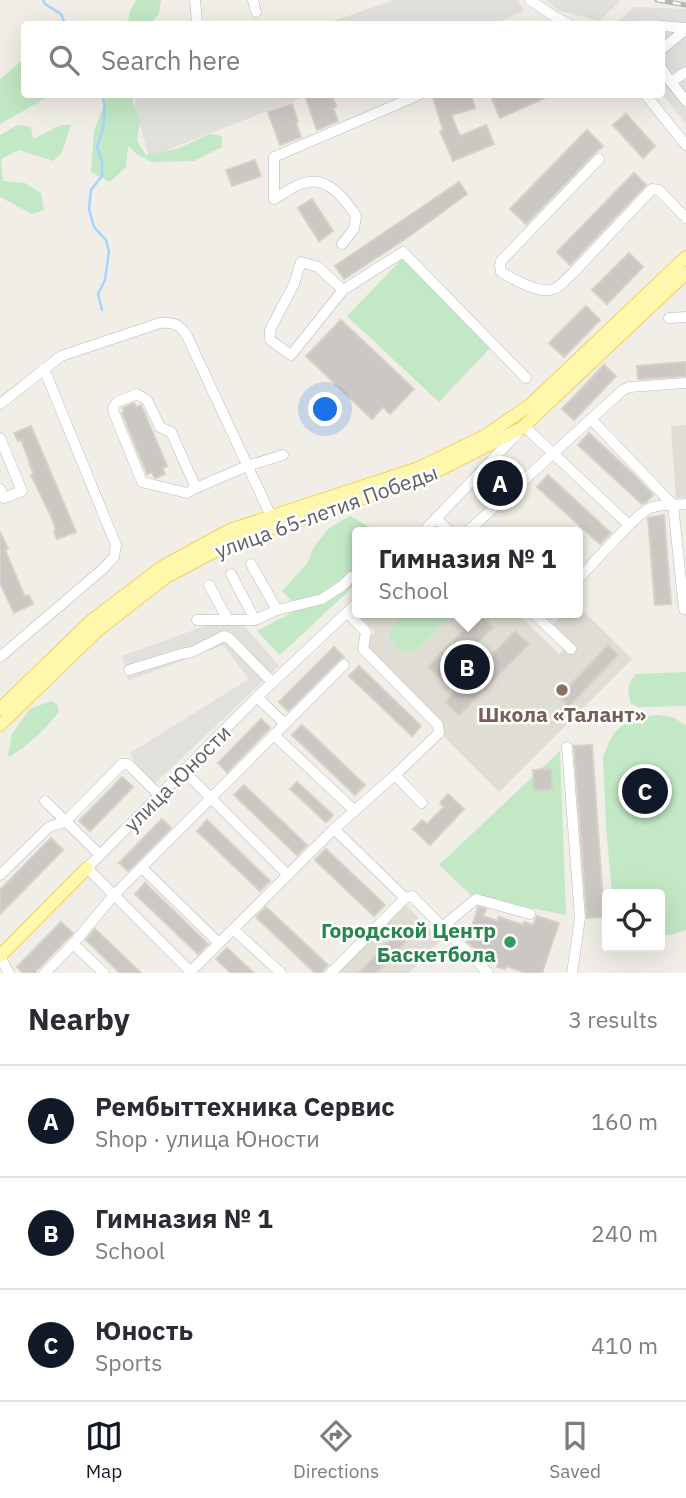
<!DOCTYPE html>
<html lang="en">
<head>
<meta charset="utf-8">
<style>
  :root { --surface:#fff; --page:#f2f2f3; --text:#2b2b33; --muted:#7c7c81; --line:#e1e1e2; --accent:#111827 }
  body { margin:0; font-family:"IBM Plex Sans",sans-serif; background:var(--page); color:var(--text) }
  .controls { position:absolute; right:21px; bottom:21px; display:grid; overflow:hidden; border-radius:7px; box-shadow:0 7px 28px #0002 }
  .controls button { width:63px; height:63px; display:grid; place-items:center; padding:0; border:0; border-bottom:2px solid var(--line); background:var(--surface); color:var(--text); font:35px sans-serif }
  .you { position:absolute; left:326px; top:410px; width:24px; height:24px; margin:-18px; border:5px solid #fff; border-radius:50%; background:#1a73e8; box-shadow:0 0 0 10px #1a73e833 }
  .badge { display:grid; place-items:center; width:46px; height:46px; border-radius:50%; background:var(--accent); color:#fff; font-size:23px; font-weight:700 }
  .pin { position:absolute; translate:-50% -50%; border:4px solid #fff; box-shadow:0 2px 7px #0006 }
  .popup { position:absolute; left:352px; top:527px; width:231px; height:91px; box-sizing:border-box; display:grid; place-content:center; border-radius:7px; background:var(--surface); filter:drop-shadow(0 2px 5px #0005); font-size:23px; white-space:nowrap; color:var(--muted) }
  .popup b { font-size:26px; color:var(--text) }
  .popup::after { content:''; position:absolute; left:50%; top:100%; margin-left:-14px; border:14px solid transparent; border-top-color:var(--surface) }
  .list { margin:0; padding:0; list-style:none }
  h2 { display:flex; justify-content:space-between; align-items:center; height:91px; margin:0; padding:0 28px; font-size:30px }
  h2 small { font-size:23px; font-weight:400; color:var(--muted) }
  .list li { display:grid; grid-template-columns:46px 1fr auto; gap:21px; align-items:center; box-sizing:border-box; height:112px; padding:0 28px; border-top:2px solid var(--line) }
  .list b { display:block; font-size:26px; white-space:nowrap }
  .list p { margin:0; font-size:23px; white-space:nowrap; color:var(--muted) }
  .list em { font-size:23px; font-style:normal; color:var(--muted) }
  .icon { flex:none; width:38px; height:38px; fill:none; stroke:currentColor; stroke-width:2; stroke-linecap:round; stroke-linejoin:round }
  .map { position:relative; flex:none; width:686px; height:973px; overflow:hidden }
  .search { position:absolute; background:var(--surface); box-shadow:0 7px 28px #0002; left:21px; right:21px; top:21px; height:77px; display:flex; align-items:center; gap:18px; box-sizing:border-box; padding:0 24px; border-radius:7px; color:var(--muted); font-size:26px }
  .sheet { height:427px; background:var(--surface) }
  nav { display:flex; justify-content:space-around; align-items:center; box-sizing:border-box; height:98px; border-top:2px solid var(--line); background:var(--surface); font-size:19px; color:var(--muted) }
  nav a { display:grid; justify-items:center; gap:4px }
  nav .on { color:var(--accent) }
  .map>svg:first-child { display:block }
  .industrial { fill:#e1e0da }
  .education { fill:#e0ddd4 }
  .green { fill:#c2e8c5 }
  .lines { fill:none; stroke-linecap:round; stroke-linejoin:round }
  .stream { stroke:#a7d3ff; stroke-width:2.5 }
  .building { fill:#cbc8c3; stroke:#d5d1c4; stroke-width:2 }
  .minor-casing { stroke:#b8bbc0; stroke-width:11 }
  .major-casing { stroke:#f4d25b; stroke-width:14 }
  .minor { stroke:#fff; stroke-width:10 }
  .major { stroke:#fff7ac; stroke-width:12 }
  .rail-casing { stroke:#b6b7b7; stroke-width:5 }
  .rail { stroke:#fff; stroke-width:2.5; stroke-dasharray:8; stroke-linecap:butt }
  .education-dot { fill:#8d6e63; stroke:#fff; stroke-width:2.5 }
  .leisure-dot { fill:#2e9e5b; stroke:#fff; stroke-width:2.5 }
  .labels { text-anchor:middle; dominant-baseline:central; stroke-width:5; stroke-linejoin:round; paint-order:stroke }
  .street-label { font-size:21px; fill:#5d6166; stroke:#fff }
  .education-label { font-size:21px; font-weight:bold; fill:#785e54; stroke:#fff }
  .leisure-label { font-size:21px; font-weight:bold; fill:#27864d; stroke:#fff; text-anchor:end }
</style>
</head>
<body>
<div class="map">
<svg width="686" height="973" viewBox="0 0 686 973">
  <rect width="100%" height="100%" fill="#f0eee6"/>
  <g class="industrial">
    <polygon points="394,0 518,0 524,10 495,24 325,24"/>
    <polygon points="546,0 621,0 599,21 558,10"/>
    <polygon points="635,7 686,9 686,124 662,94 662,24 614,24"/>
    <polygon points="136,95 309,95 149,157 135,107"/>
    <polygon points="235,615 279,666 148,790 130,753 249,679 223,645 128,681 122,656"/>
  </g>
  <g class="education">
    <polygon points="686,425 686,498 676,498 671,426"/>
    <polygon points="577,605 632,659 499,792 401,693 401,680 364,643 375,632 357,615 359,613 517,613 559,654 563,649 545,632 565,613 577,613"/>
    <polygon points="404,904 441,940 409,973 336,973"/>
  </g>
  <g class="green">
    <polygon points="136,0 161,0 159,13 151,24 127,24 131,9"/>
    <polygon points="24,59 24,94 51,95 0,124 0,79"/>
    <polygon points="105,95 133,95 133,102 140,123 137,141 146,155 179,148 210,134 222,136 222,147 194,161 152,162 137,154 128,146 126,167 110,182 91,172 94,131 106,100"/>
    <polygon points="17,125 31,127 33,139 61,125 71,125 62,152 53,161 19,150 1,159 3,181 25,183 41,193 44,210 32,214 0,197 0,135"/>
    <polygon points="402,259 493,345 439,402 347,316"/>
    <polygon points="350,516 368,526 373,532 357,532 357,583 280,655 257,631 289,614 298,607 282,591 307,564 314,547 329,528"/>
    <polygon points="406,613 453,613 417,649 406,652 395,647 390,636 393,626"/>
    <path d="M686,672V706L638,707L631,703C627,691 627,684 636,674Z"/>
    <path d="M51,701L57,704L59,712C44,730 29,745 9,757L8,755L12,734L30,709Z"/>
    <polygon points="657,715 672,717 686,725 686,930 670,935 660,934 660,894 612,894 606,826 603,756 610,740 615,732 627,722 641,717"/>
    <polygon points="560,751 566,915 472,896 439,865"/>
  </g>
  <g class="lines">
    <g class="stream">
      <polyline points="43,0 45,4 61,14 65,24"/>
      <path d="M102,310L98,294L105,280L109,252L106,240L94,227L89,209L91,190L102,176V162L97,147C105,126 106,116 103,94"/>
    </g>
  </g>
  <g class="building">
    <polygon points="315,94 332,94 336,107 333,108 338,121 317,130 306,98"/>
    <polygon points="442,94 471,94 475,108 451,115 460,136 486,125 494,144 453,161 440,131 443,130 433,97"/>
    <polygon points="490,94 553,94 500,118"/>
    <polygon points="292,104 298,122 296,123 301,137 280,145 268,112"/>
    <polygon points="626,114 655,146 643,158 613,125"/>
    <polygon points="587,130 603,146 594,154 526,224 510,209"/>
    <polygon points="255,160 261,176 232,186 226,170"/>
    <polygon points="634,173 646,185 570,265 557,252"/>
    <polygon points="459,182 467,194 408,237 344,279 335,266"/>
    <polygon points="312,199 333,231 319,241 298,208"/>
    <polygon points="629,253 643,267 607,304 592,290"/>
    <polygon points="586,306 600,320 564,357 549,343"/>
    <polygon points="341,320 414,389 390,414 383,407 372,419 306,356"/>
    <polygon points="686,362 686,376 638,379 637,366"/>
    <polygon points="604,365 616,376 574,420 562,409"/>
    <polygon points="134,403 136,407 141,405 167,466 162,468 165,474 156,478 154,477 152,472 147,474 122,413 124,412 123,408"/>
    <polygon points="31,426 76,532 57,539 54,531 56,530 50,514 31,475 34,474 29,463 30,463 21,440 18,441 14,433"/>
    <polygon points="589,433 633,474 653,495 646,502 642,504 578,445"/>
    <polygon points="502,464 514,475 489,500 478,489"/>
    <polygon points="548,475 611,533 600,544 537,487"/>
    <polygon points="664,515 671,604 655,605 648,518"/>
    <polygon points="0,532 8,549 5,550 25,597 29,595 33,604 14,613 0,583"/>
    <polygon points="480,614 493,627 472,649 485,662 515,631 529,644 459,715 445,702 476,670 463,658 442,680 428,667"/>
    <polygon points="608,645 618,655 569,706 559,697"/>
    <polygon points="334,647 344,657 339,660 288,711 279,702"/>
    <polygon points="359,666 421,726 412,736 349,676"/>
    <polygon points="261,719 270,728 227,772 218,763"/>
    <polygon points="302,725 365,785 355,795 292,735"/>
    <polygon points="592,745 604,917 587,918 574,746"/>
    <polygon points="551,769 552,790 534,790 533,770"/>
    <polygon points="122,777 133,787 90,831 79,821"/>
    <polygon points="297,782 333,815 326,822 290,789"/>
    <polygon points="244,785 307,845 297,855 234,795"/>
    <polygon points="448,794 464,809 430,845 413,829 422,820 427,824 444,807 440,803"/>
    <polygon points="162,819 171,828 128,871 119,863"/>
    <polygon points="207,820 270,881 260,891 197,831"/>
    <polygon points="51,838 63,850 0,914 0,890"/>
    <polygon points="326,849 385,905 374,916 315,860"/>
    <polygon points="145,883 208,944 198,954 135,894"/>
    <polygon points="266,907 328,965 321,973 315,973 256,917"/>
    <polygon points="478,907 486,909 483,916 497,921 499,917 523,925 524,922 533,925 537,916 559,923 542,973 526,973 506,966 505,969 497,967 498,963 485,959 487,953 474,948 467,942"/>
    <polygon points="61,922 73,933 34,973 23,973 17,967"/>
    <polygon points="95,929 141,973 120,973 86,940"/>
    <polygon points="401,929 410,937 376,973 359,973"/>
    <polygon points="227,948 254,973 231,973 216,959"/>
  </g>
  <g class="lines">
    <defs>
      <g id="minor">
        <polyline points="195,0 197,22"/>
        <polyline points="253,0 256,12"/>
        <polyline points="530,0 555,17 568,24"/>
        <polyline points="662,26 686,28"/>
        <polyline points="662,49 686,29"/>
        <polyline points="662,69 671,82"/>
        <polyline points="686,72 671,82 686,101"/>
        <polyline points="645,94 686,145"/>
        <path d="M599,159L501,261L500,266L501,272C513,279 540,295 554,289C561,286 566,279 572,274L652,189L659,190L686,218"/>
        <path d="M342,244L354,229L356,216C345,199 327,175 304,183C293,186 283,194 274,199V157L421,94"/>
        <polyline points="343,290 291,355 270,340 270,330 294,284 301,262 318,267 343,290 403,252 526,378"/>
        <polyline points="669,318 686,317"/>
        <path d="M0,404L61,356L160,323C173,322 180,324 187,336L271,516"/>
        <path d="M524,426L629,525C645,510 650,504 673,505L591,419L623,390L629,387L686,383"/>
        <polyline points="0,438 22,491 4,498 0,489"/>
        <polyline points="196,488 187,493 142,482 114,413 113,408 117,402 137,394 147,400 160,427 171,432 196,488 247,466 283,455"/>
        <polyline points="436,518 450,532"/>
        <polyline points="423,532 517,434"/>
        <polyline points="467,532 591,419"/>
        <polyline points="251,564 277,610 322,599 342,586 351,577 357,576"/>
        <polyline points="231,574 255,620 277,610"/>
        <polyline points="577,580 629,525"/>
        <polyline points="209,585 228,620"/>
        <polyline points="684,609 673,505 686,504"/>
        <polyline points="533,613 571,649"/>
        <polyline points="197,620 255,620"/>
        <polyline points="0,657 104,568 114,557 116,545 44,369"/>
        <polyline points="129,670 181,654 192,652 224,636 229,638 273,683"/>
        <polyline points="257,697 285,724"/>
        <polyline points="274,735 355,811"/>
        <polyline points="567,747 580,918 572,973"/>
        <polyline points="184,771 288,875"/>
        <polyline points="395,775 422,803"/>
        <polyline points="45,801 100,855"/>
        <polyline points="334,829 405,898"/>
        <polyline points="142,868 219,943"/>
        <polyline points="0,875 49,827 65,822 122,764 127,764 130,766 159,795"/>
        <polyline points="442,927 476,899 530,914"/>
        <polyline points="233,929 281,973"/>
        <polyline points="73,944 114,895 344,665"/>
        <polyline points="0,957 9,973"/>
        <polyline points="190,972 334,829 395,775 439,733 438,725 363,649 366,632 347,612"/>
        <polyline points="45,973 73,944 104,973"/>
        <polyline points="192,973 87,868 257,697 357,603"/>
        <polyline points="331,973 405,898 412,896 488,973"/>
      </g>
      <g id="major">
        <polyline points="0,709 91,621 162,567 230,530 419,468 485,436 530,405 686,257"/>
        <polyline points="0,725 98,630 166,577 234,541 423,478 522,428 686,273"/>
        <polyline points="0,956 87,868"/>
      </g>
    </defs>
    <use href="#minor" class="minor-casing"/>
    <use href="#major" class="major-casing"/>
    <use href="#minor" class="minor"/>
    <use href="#major" class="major"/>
    <defs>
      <polyline id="rail" points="657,0 686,5"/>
    </defs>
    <use href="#rail" class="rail-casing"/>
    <use href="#rail" class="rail"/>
  </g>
  <circle class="education-dot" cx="562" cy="690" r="7"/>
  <circle class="leisure-dot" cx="510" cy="942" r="7"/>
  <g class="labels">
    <g class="street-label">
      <text transform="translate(326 511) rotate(-20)">улица 65-летия Победы</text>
      <text transform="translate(177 778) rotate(-45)">улица Юности</text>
    </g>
    <g class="education-label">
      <text x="562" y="714">Школа «Талант»</text>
    </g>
    <g class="leisure-label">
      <text x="496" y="930">Городской Центр<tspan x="496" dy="24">Баскетбола</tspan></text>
    </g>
  </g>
</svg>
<div class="controls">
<button><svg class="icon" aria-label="locate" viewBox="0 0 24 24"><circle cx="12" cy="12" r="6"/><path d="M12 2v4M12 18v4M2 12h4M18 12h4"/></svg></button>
</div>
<div class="you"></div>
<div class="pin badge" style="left:500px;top:483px">A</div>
<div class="pin badge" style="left:467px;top:667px">B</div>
<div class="popup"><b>Гимназия № 1</b>School</div>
<div class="pin badge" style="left:645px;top:791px">C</div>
<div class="search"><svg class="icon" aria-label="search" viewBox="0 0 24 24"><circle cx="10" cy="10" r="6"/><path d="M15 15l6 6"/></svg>Search here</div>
</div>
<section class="sheet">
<h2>Nearby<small>3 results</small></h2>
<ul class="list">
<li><span class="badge">A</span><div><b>Рембыттехника Сервис</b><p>Shop · улица Юности</p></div><em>160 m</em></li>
<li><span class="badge">B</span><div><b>Гимназия № 1</b><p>School</p></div><em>240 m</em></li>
<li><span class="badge">C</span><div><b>Юность</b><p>Sports</p></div><em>410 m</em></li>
</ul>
</section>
<nav>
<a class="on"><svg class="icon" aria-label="map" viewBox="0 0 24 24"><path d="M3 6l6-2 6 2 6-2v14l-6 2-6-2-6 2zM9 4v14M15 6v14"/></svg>Map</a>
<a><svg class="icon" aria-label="directions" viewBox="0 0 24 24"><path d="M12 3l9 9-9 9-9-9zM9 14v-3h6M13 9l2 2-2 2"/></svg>Directions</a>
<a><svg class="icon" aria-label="saved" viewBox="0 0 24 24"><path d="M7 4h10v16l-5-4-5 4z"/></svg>Saved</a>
</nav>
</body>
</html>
